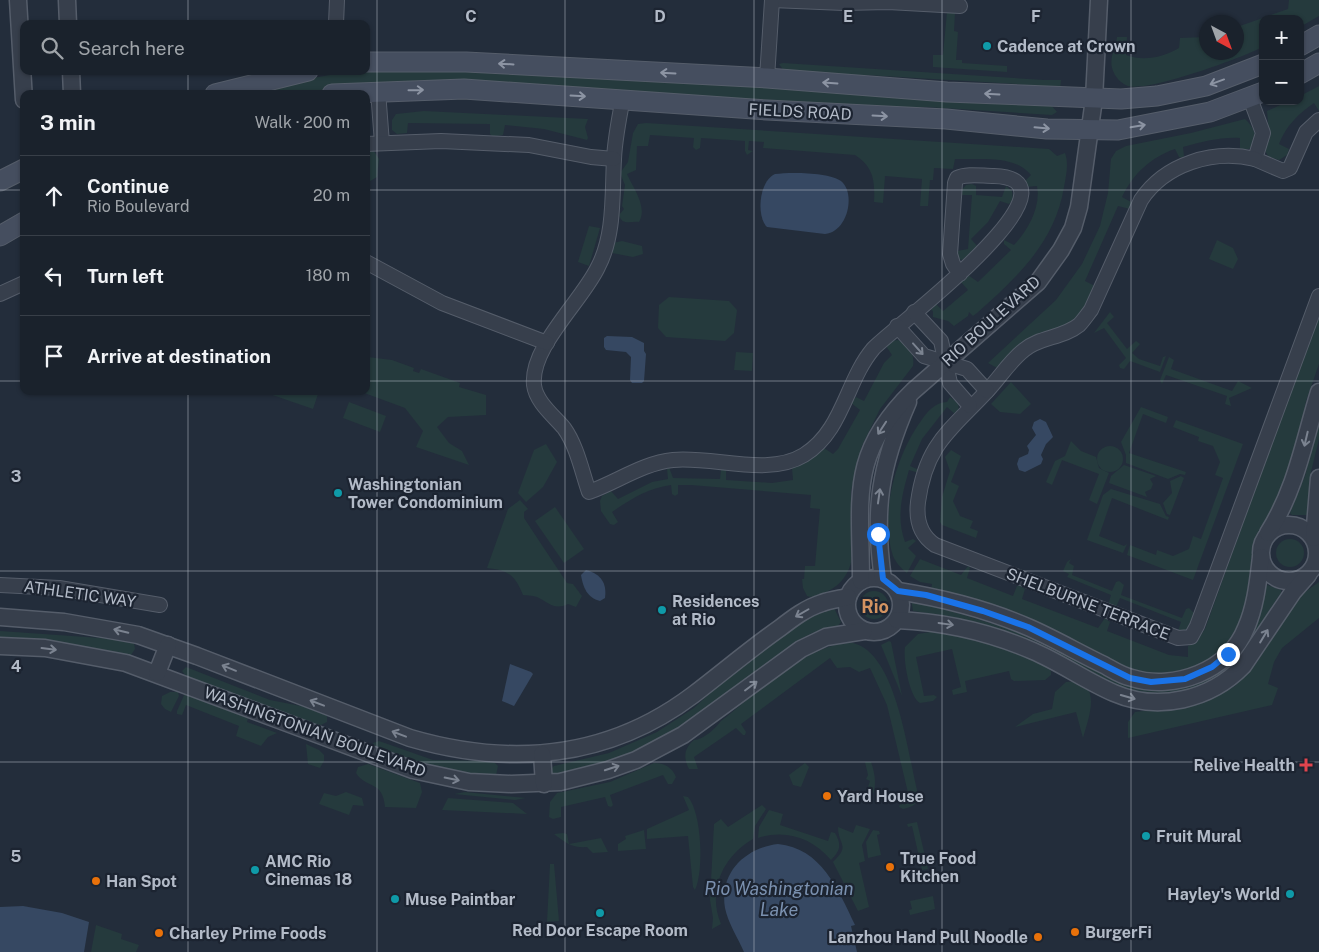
<!DOCTYPE html>
<html lang="en">
<head>
<meta charset="utf-8">
<style>
  :root { --surface:#1a222c; --page:#272f38; --text:#f1f3f6; --muted:#9fa4a9; --line:#383f48 }
  body { margin:0; font-family:"Public Sans",sans-serif; background:var(--page); color:var(--text) }
  .controls { position:absolute; right:15px; top:15px; display:grid; overflow:hidden; border-radius:10px; box-shadow:0 1px 4px #0004 }
  .controls button { width:45px; height:45px; display:grid; place-items:center; padding:0; border:0; border-bottom:1px solid var(--line); background:var(--surface); color:var(--text); font:25px sans-serif }
  .compass { position:absolute; left:1199px; top:15px; width:45px; height:45px; border-radius:50%; background:var(--surface); box-shadow:0 1px 4px #0004; rotate:139deg }
  .stop { position:absolute; width:15px; height:15px; margin:-11px; border:4px solid #1a73e8; border-radius:50%; background:#fff }
  .stop.end { background:#1a73e8; border-color:#fff; box-shadow:0 1px 5px #0008 }
  .list { margin:0; padding:0; list-style:none }
  h2 { display:flex; justify-content:space-between; align-items:center; height:65px; margin:0; padding:0 20px; font-size:21px }
  h2 small { font-size:16px; font-weight:400; color:var(--muted) }
  .list li { display:grid; grid-template-columns:32px 1fr auto; gap:15px; align-items:center; box-sizing:border-box; height:80px; padding:0 20px; border-top:1px solid var(--line) }
  .list b { display:block; font-size:19px; white-space:nowrap }
  .list p { margin:0; font-size:16px; white-space:nowrap; color:var(--muted) }
  .list em { font-size:16px; font-style:normal; color:var(--muted) }
  .icon { flex:none; width:28px; height:28px; fill:none; stroke:currentColor; stroke-width:2; stroke-linecap:round; stroke-linejoin:round }
  .map { position:relative; flex:none; width:1319px; height:952px; overflow:hidden }
  .search { position:absolute; background:var(--surface); box-shadow:0 1px 4px #0004; left:20px; top:20px; width:350px; height:55px; display:flex; align-items:center; gap:12px; box-sizing:border-box; padding:0 18px; border-radius:10px; color:var(--muted); font-size:19px }
  .panel { position:absolute; background:var(--surface); box-shadow:0 1px 4px #0004; left:20px; top:90px; width:350px; height:305px; border-radius:10px }
  .map>svg:first-child { display:block }
  .green { fill:#253a3d }
  .water { fill:#364862 }
  .lines { fill:none; stroke-linecap:round; stroke-linejoin:round }
  .minor-casing { stroke:#555d6a; stroke-width:16 }
  .tertiary-casing { stroke:#555d6a; stroke-width:19 }
  .secondary-casing { stroke:#555d6a; stroke-width:21 }
  .minor { stroke:#373f4c; stroke-width:14 }
  .tertiary { stroke:#373f4c; stroke-width:16 }
  .secondary { stroke:#454e5f; stroke-width:19 }
  .oneway { stroke:#8c94a3 }
  .oneway2 { stroke:#7b8390 }
  .route { stroke:#1a73e8; stroke-width:6 }
  .grid { fill:none; stroke:#b2bac7; stroke-width:1; stroke-opacity:0.55 }
  .culture-dot { fill:#0f9aa8; stroke:#1c2431; stroke-width:2 }
  .health-dot { fill:#e0444e; stroke:#1c2431; stroke-width:2 }
  .food-dot { fill:#e8710a; stroke:#1c2431; stroke-width:2 }
  .labels { text-anchor:middle; dominant-baseline:central; stroke-width:4.5; stroke-linejoin:round; paint-order:stroke }
  .poi-label { font-size:16px; font-weight:bold; fill:#b2bac7; stroke:#1c2431; text-anchor:start }
  .street-label { font-size:16px; fill:#b2bac7; stroke:#1c2431 }
  .neighbourhood-label { font-size:18px; font-weight:bold; fill:#d39361; stroke:#1c2431 }
  .water-label { font-size:18px; font-style:italic; fill:#7a90af; stroke:#1c2431 }
  .grid-label { font-size:16px; text-anchor:middle; font-weight:bold; fill:#b2bac7; stroke:#1c2431; stroke-width:4.5; stroke-linejoin:round; paint-order:stroke }
</style>
</head>
<body>
<div class="map">
<svg width="1319" height="952" viewBox="0 0 1319 952">
  <rect width="100%" height="100%" fill="#232d3b"/>
  <g class="green">
    <path d="M1289,0H1319V16L1300,27V19H1263V47C1241,58 1149,92 1128,86C1122,84 1116,78 1114,73C1107,60 1116,48 1117,37H1127L1126,55C1144,62 1163,57 1179,48L1180,38L1206,37V52H1236L1237,27L1288,9Z"/>
    <polygon points="947,12 955,13 954,31 958,32 956,60 962,60 962,63 1007,66 1007,72 933,67 933,55 943,55"/>
    <polygon points="783,63 1044,80 1061,80 1060,90 1017,84 866,75 861,78 784,71 779,64"/>
    <polygon points="433,67 1051,105 1057,112 1052,115 927,107 859,108 430,80 361,84 296,94 246,94 283,83 342,73"/>
    <path d="M1319,86V111L1314,103C1298,114 1286,126 1279,144L1289,149L1287,155L1279,160L1269,157L1265,151L1269,133L1267,111L1289,101H1300V96Z"/>
    <polygon points="424,111 588,119 585,127 588,138 587,140 544,129 505,125 503,135 493,137 490,134 490,124 408,123 407,133 397,134 392,130 392,120 396,114"/>
    <path d="M1245,119C1254,127 1260,139 1249,149H1240V138C1220,137 1202,142 1183,147L1184,156L1182,158L1179,157L1175,149C1151,157 1133,174 1122,197L1131,202L1130,209L1118,206L1085,281L1095,286L1088,303L1075,320L999,369L988,363L1056,300L1082,264L1100,226L1108,193L1111,159L1116,151L1126,146L1191,133Z"/>
    <path d="M646,123L1049,149L1057,156L1065,153C1069,164 1066,176 1064,187C1055,243 1016,278 977,313L973,316L969,312L968,316L954,326L948,321L933,317V311L931,310L936,304L943,311L968,290L961,282L968,275L978,282L1011,250L1004,244V240L1014,245C1028,230 1041,207 1037,186L1025,187L1024,182L1031,175C1014,154 979,160 955,159L953,169L934,168L933,180H930L928,206H920L922,179L885,176L883,203L874,202C875,182 874,167 855,155L763,148L764,142L749,141L748,150L753,151L747,155L745,151V141L701,138L700,148L696,150L693,147L694,138L650,135L648,146H637L636,170L627,174C633,188 648,207 639,222C631,221 622,226 619,215L624,209L622,206L625,185L620,173L628,162L633,133L638,124Z"/>
    <polygon points="367,150 374,151 379,159 377,177 367,183"/>
    <polygon points="972,184 976,186 976,195 1002,197 1006,186 1012,191 1013,200 1009,204 1000,201 988,222 971,239 978,247 962,260 957,258 957,251 968,249 972,195 962,195 961,191 966,185"/>
    <polygon points="589,226 600,228 589,266 578,262"/>
    <polygon points="1217,240 1233,248 1238,259 1233,269 1209,259"/>
    <polygon points="622,241 642,246 643,254 633,257 612,253 613,243"/>
    <polygon points="669,297 729,301 737,310 734,333 725,341 666,337 658,328 659,305"/>
    <polygon points="1110,312 1114,317 1107,323 1127,349 1136,341 1140,344 1132,353 1139,359 1160,366 1163,357 1166,356 1160,372 1130,361 1124,369 1120,368 1119,365 1126,358 1104,328 1094,333"/>
    <polygon points="1319,312 1319,364 1306,401 1293,464 1267,522 1254,541 1244,615 1231,640 1217,655 1198,667 1171,675 1143,675 931,591 932,584 920,582 910,576 920,559 961,575 968,566 970,568 967,578 1013,596 1017,586 1020,586 1025,589 1022,599 1098,628 1105,618 1110,622 1107,631 1169,655 1188,657 1188,646 1197,641 1205,629"/>
    <path d="M898,340C909,344 915,355 913,366L880,409L862,446L851,491L853,555C849,575 841,586 822,594C817,596 813,598 807,596L803,588L802,579H804L805,566H815L820,509L810,508L811,495L691,485H678V494L675,496L672,494L671,485C648,488 631,499 612,512L618,522L614,525L610,524L601,511L600,501L602,496L611,491L618,499L652,482L668,479L667,469L669,467L673,478L720,479L721,470L726,469V480L772,483L793,480L792,468L808,461L824,448L833,454L838,449L860,410L851,403L856,397L864,401L884,363L892,355L886,346L891,341Z"/>
    <polygon points="736,352 753,353 752,371 734,370"/>
    <polygon points="368,357 392,360 414,368 413,371 419,373 421,369 460,383 459,387 486,395 486,415 448,417 437,427 449,443 462,451 469,465 416,447 423,431 405,408 359,391 366,391"/>
    <polygon points="1169,357 1174,360 1171,369 1232,391 1238,381 1252,388 1229,398 1231,406 1225,404 1227,396 1166,375 1162,384 1160,380"/>
    <polygon points="1011,382 1031,404 1020,414 1000,412 991,404"/>
    <polygon points="261,391 319,391 313,409"/>
    <path d="M950,397L958,403L959,411L955,414L947,407L922,439L910,466L919,470V473L909,470C902,495 896,517 905,542L913,539L916,541L908,548L916,556L907,573C902,569 896,563 893,556C879,515 896,455 921,421C927,412 935,402 947,402Z"/>
    <polygon points="349,402 386,416 380,432 343,418"/>
    <polygon points="1141,407 1168,417 1166,423 1143,414 1129,453 1186,472 1185,475 1180,474 1168,479 1126,463 1126,455 1121,442"/>
    <polygon points="1319,419 1319,439 1310,476 1309,515 1292,515 1290,513 1305,476"/>
    <polygon points="1176,420 1243,444 1193,580 1127,555 1130,545 1156,555 1157,550 1173,556 1189,549 1193,536 1201,539 1223,478 1215,475 1220,462 1213,446 1198,441 1199,437 1173,427"/>
    <polygon points="1071,441 1081,451 1096,457 1099,468 1109,473 1097,504 1089,500 1099,474 1062,460 1052,485 1046,482 1055,461 1065,456"/>
    <polygon points="546,444 557,462 543,487 526,502 518,493 534,450"/>
    <circle cx="1110" cy="459" r="13"/>
    <polygon points="951,450 961,456 951,482 959,486 953,501 960,516 973,521 970,528 978,531 976,538 942,525 940,522 942,497 950,471 945,457"/>
    <polygon points="1124,465 1156,476 1150,479 1153,484 1151,489 1145,492 1147,497 1109,483 1111,476"/>
    <polygon points="1181,476 1184,478 1170,515 1167,514 1163,503 1172,493 1170,481"/>
    <polygon points="1111,489 1160,504 1166,516 1169,517 1168,520 1112,498 1099,536 1124,546 1127,544 1123,553 1087,540 1103,495"/>
    <path d="M520,500L528,509L524,512V518L567,583L573,584L582,596L576,607L568,604C555,610 550,604 539,598C534,595 528,596 523,595C515,575 508,570 487,568L508,509Z"/>
    <polygon points="555,507 584,549 564,563 535,521"/>
    <circle cx="1290" cy="553" r="14"/>
    <polygon points="1071,559 1069,563 1074,566 1072,575 1112,591 1116,582 1119,581 1124,585 1121,595 1182,618 1186,609 1189,608 1195,614 1194,624 1184,633 1178,631 1181,622 1120,598 1116,607 1108,605 1111,595 1067,577 1069,574 1063,571 1067,562"/>
    <polygon points="1319,582 1319,618 1282,648 1274,662 1268,684 1278,688 1272,705 1128,738 1128,722 1135,712 1199,704 1235,686 1257,662 1299,596"/>
    <path d="M1265,584L1281,590V593C1262,618 1251,649 1227,670C1157,728 1085,666 1020,637C986,622 949,616 913,611L911,599L1010,629L1129,686L1164,690L1180,687L1210,676Z"/>
    <circle cx="874" cy="605" r="14"/>
    <path d="M833,606L841,622L838,626L812,633L795,642C727,693 670,747 586,768C576,771 562,776 552,773V768L554,766L609,753L657,732L694,708L734,671L802,620Z"/>
    <polygon points="0,631 129,640 134,643 135,649 131,655 123,656 68,644 0,639"/>
    <path d="M936,631C966,637 1031,648 1051,671V675L1045,680L1014,681L1011,679L1009,671L965,681L967,692L953,695L952,690L961,687L952,649L916,657L924,696L934,695L937,697L933,701L920,703C909,697 903,659 905,647L918,634Z"/>
    <polygon points="889,641 891,642 902,696 881,645"/>
    <path d="M853,643C897,653 908,756 918,794C918,805 912,807 903,809L899,807L900,804L910,801L887,705L870,668L859,672L850,667L837,668L830,658L741,724L746,732L745,735H743L736,728L694,757L698,769H689C683,758 684,748 694,740C703,740 716,728 721,721C754,695 810,641 853,643Z"/>
    <polygon points="186,667 270,700 321,710 327,715 327,722 319,726 186,676 182,671"/>
    <path d="M1066,682C1104,679 1089,717 1083,738L1076,712L1015,727L1033,714L1052,709L1055,692Z"/>
    <polygon points="170,692 178,692 179,696 171,712 165,709 161,704 162,696"/>
    <polygon points="185,693 248,718 247,722 277,733 268,737 261,746 236,736 239,726 186,705 182,715 177,714 177,711"/>
    <path d="M379,741L433,760L493,761L498,766L496,775C453,777 415,762 375,749L373,743Z"/>
    <polygon points="306,744 319,750 324,755 324,761 320,768 308,764"/>
    <path d="M865,762H871C876,776 878,793 867,803L863,802L870,781L866,779L868,775Z"/>
    <path d="M654,763C664,763 672,767 676,777L672,784H668L663,775L610,795L613,805L611,807L608,806L605,797L561,807V817L553,819L549,817L550,802L557,793L610,782Z"/>
    <polygon points="805,763 809,767 801,787 793,785 789,775"/>
    <path d="M368,764L420,783L422,792L416,808L385,807C383,780 366,789 356,773L358,767Z"/>
    <polygon points="346,792 362,798 364,806 353,805 349,815 319,804 324,793 336,796"/>
    <polygon points="465,792 526,798 515,800 454,794"/>
    <path d="M683,796L688,797C702,813 704,872 695,890L693,887L688,836L647,839V829L689,810Z"/>
    <polygon points="448,798 513,803 527,814 442,810"/>
    <path d="M762,805L766,809L755,826L753,839C723,856 707,891 721,924L712,929L713,918L710,900L714,824L721,819L728,827Z"/>
    <path d="M769,810L783,814L780,825L828,841L831,832L835,833C842,845 840,851 831,860C812,838 786,829 758,838L759,827Z"/>
    <polygon points="917,822 928,869 922,870 912,826 908,827 907,824"/>
    <path d="M856,825L870,829L862,845L865,861L859,863L869,907L858,911L833,862C851,845 838,845 838,827L853,833Z"/>
    <polygon points="644,830 646,849 618,851 618,844 626,839 625,836"/>
    <polygon points="873,830 879,831 880,834 877,835 881,855 868,858 866,842"/>
    <path d="M563,833L567,834L569,844L601,838L608,852L593,853L587,847C572,848 566,843 554,834Z"/>
    <polygon points="550,864 554,864 559,921 547,922"/>
    <polygon points="933,896 935,909 910,915 909,910 912,909 910,901"/>
    <polygon points="96,925 122,934 121,939 139,945 136,952 91,952"/>
  </g>
  <g class="water">
    <path d="M775,174C790,172 828,172 841,181C856,193 848,232 825,234L767,227C756,216 759,181 775,174Z"/>
    <polygon points="607,336 632,337 644,343 644,351 646,354 644,381 642,383 632,383 630,380 631,357 626,352 606,350 604,347 604,338"/>
    <polygon points="1040,419 1046,422 1053,437 1046,444 1041,455 1043,459 1041,464 1025,472 1019,470 1017,464 1019,458 1028,454 1029,450 1027,446 1036,435 1032,428 1034,422"/>
    <path d="M586,570C601,574 607,583 605,598L600,601C587,598 583,587 581,575Z"/>
    <polygon points="510,664 531,672 533,674 514,706 502,701"/>
    <path d="M778,844C821,848 838,889 855,925L851,926L857,952H744C738,938 728,923 725,908C719,873 745,848 778,844Z"/>
    <polygon points="23,906 62,913 89,922 84,952 0,952 0,907"/>
  </g>
  <g class="lines">
    <defs>
      <g id="minor">
        <polyline points="772,0 844,3 888,2 960,6"/>
        <polyline points="336,24 337,0"/>
        <polyline points="767,78 772,0"/>
        <polyline points="378,91 382,143"/>
        <path d="M623,98C619,118 615,138 614,159C612,194 615,235 598,267C582,301 530,347 534,385C536,402 554,416 564,428C577,446 582,472 589,492C617,482 643,463 673,460C714,456 768,477 804,455C843,431 846,381 873,349C885,334 1095,179 994,176C982,176 967,173 957,178L955,183L950,254L953,264L960,274"/>
        <polyline points="1250,98 1263,133 1255,159 1283,171 1290,168 1306,132 1319,120"/>
        <polyline points="366,144 441,141 529,145 591,157 614,159"/>
        <path d="M1255,159C1213,149 1165,164 1141,200L1091,310C1087,315 1083,321 1079,325C1063,338 1039,337 1024,350C1010,361 1000,377 988,390C951,430 926,443 918,502C916,519 920,535 935,545L1178,638L1191,637L1197,626L1319,296"/>
        <polyline points="366,262 442,303 547,343"/>
        <polyline points="0,294 24,283"/>
        <polyline points="914,312 941,341 950,383 970,406"/>
        <polyline points="897,326 924,356 967,369 987,391"/>
        <polyline points="0,585 59,588 160,605"/>
      </g>
      <g id="tertiary">
        <polyline points="18,0 24,100"/>
        <polyline points="67,0 68,24"/>
        <polyline points="71,71 72,94"/>
        <circle cx="1289" cy="553" r="28"/>
        <path d="M1268,533C1296,489 1304,441 1319,392"/>
        <polyline points="1314,538 1319,478"/>
        <circle cx="874" cy="605" r="27"/>
        <path d="M883,579C873,510 880,466 908,402"/>
        <path d="M861,581C861,499 848,454 913,391L1038,282L1061,250L1073,228L1079,207L1094,99L1099,0"/>
        <path d="M898,591C942,598 989,610 1030,628C1055,639 1079,653 1104,665C1113,670 1122,676 1132,678C1174,691 1229,671 1246,628C1256,605 1258,581 1261,557"/>
        <path d="M0,617L64,622L138,635L197,656L410,738C510,767 608,759 693,695C722,673 750,649 780,628C793,618 806,608 822,603C830,600 839,599 848,597"/>
        <path d="M897,620C946,622 989,632 1033,651C1061,663 1086,681 1114,693C1158,712 1210,700 1243,666L1293,592L1308,575"/>
        <polyline points="0,646 45,648 126,663 413,770 469,782 511,784 560,782 608,770 636,760 683,735 801,649 826,637 864,631"/>
        <polyline points="157,673 168,645"/>
        <polyline points="542,754 544,784"/>
      </g>
      <g id="secondary">
        <polyline points="1300,46 1319,35"/>
        <polyline points="366,62 466,62 767,78 947,92 1121,99 1157,96 1206,86 1263,64"/>
        <polyline points="1300,74 1319,63"/>
        <polyline points="215,94 308,71"/>
        <polyline points="332,94 464,89 767,110 946,119 1047,129 1118,130 1210,112 1263,92"/>
        <polyline points="0,181 24,169"/>
        <polyline points="0,236 24,222"/>
      </g>
    </defs>
    <use href="#minor" class="minor-casing"/>
    <use href="#tertiary" class="tertiary-casing"/>
    <use href="#secondary" class="secondary-casing"/>
    <use href="#minor" class="minor"/>
    <use href="#tertiary" class="tertiary"/>
    <use href="#secondary" class="secondary"/>
  </g>
  <defs><path id="oneway-shaft" d="M-6 0H5M1.5-3L5.5 0L1.5 3" fill="none" stroke-width="1.6" stroke-linecap="round" stroke-linejoin="round" transform="scale(1.25)"/></defs>
  <g class="oneway">
    <use href="#oneway-shaft" transform="translate(506 64) rotate(-177)"/>
    <use href="#oneway-shaft" transform="translate(668 73) rotate(-177)"/>
    <use href="#oneway-shaft" transform="translate(1217 82) rotate(160)"/>
    <use href="#oneway-shaft" transform="translate(830 83) rotate(-176)"/>
    <use href="#oneway-shaft" transform="translate(416 90) rotate(-1)"/>
    <use href="#oneway-shaft" transform="translate(992 94) rotate(-177)"/>
    <use href="#oneway-shaft" transform="translate(578 96) rotate(3)"/>
    <use href="#oneway-shaft" transform="translate(880 116) rotate(3)"/>
    <use href="#oneway-shaft" transform="translate(1138 126) rotate(-10)"/>
    <use href="#oneway-shaft" transform="translate(1042 128) rotate(5)"/>
  </g>
  <g class="oneway2">
    <use href="#oneway-shaft" transform="translate(918 349) rotate(48)"/>
    <use href="#oneway-shaft" transform="translate(882 428) rotate(123)"/>
    <use href="#oneway-shaft" transform="translate(1306 439) rotate(103)"/>
    <use href="#oneway-shaft" transform="translate(879 496) rotate(-82)"/>
    <use href="#oneway-shaft" transform="translate(802 613) rotate(150)"/>
    <use href="#oneway-shaft" transform="translate(946 624) rotate(8)"/>
    <use href="#oneway-shaft" transform="translate(121 631) rotate(-167)"/>
    <use href="#oneway-shaft" transform="translate(1264 636) rotate(-59)"/>
    <use href="#oneway-shaft" transform="translate(49 649) rotate(7)"/>
    <use href="#oneway-shaft" transform="translate(229 668) rotate(-158)"/>
    <use href="#oneway-shaft" transform="translate(751 686) rotate(-37)"/>
    <use href="#oneway-shaft" transform="translate(1128 697) rotate(16)"/>
    <use href="#oneway-shaft" transform="translate(317 703) rotate(-159)"/>
    <use href="#oneway-shaft" transform="translate(399 734) rotate(-159)"/>
    <use href="#oneway-shaft" transform="translate(612 768) rotate(-18)"/>
    <use href="#oneway-shaft" transform="translate(452 779) rotate(11)"/>
  </g>
  <g class="lines">
    <polyline class="route" points="878,534 883,579 898,591 926,595 983,611 1028,627 1130,678 1151,682 1185,679 1212,667 1228,654"/>
  </g>
  <path class="grid" d="M188,0V24M377,0V952M565,0V952M754,0V952M942,0V952M1131,0V952M188,71V94M0,190H24M366,190H1319M0,381H24M366,381H1319M188,391V952M0,571H1319M0,762H1319"/>
  <g class="culture-dot">
    <circle cx="987" cy="46" r="5"/>
    <circle cx="338" cy="493" r="5"/>
    <circle cx="662" cy="610" r="5"/>
    <circle cx="1146" cy="836" r="5"/>
    <circle cx="255" cy="870" r="5"/>
    <circle cx="1290" cy="894" r="5"/>
    <circle cx="395" cy="899" r="5"/>
    <circle cx="600" cy="913" r="5"/>
  </g>
  <path class="health-dot" d="M1303.5 757.5h5v5h5v5h-5v5h-5v-5h-5v-5h5z"/>
  <g class="food-dot">
    <circle cx="827" cy="796" r="5"/>
    <circle cx="890" cy="867" r="5"/>
    <circle cx="96" cy="881" r="5"/>
    <circle cx="1075" cy="932" r="5"/>
    <circle cx="159" cy="933" r="5"/>
    <circle cx="1038" cy="937" r="5"/>
  </g>
  <g class="labels">
    <g class="poi-label">
      <text x="997" y="46">Cadence at Crown</text>
      <text x="348" y="484">Washingtonian<tspan x="348" dy="18">Tower Condominium</tspan></text>
      <text x="672" y="601">Residences<tspan x="672" dy="18">at Rio</tspan></text>
      <text x="1295" y="765" text-anchor="end">Relive Health</text>
      <text x="837" y="796">Yard House</text>
      <text x="1156" y="836">Fruit Mural</text>
      <text x="900" y="858">True Food<tspan x="900" dy="18">Kitchen</tspan></text>
      <text x="265" y="861">AMC Rio<tspan x="265" dy="18">Cinemas 18</tspan></text>
      <text x="106" y="881">Han Spot</text>
      <text x="1280" y="894" text-anchor="end">Hayley's World</text>
      <text x="405" y="899">Muse Paintbar</text>
      <text x="600" y="930" text-anchor="middle">Red Door Escape Room</text>
      <text x="1085" y="932">BurgerFi</text>
      <text x="169" y="933">Charley Prime Foods</text>
      <text x="1028" y="937" text-anchor="end">Lanzhou Hand Pull Noodle</text>
    </g>
    <g class="street-label">
      <text transform="translate(800 112) rotate(3)">FIELDS ROAD</text>
      <text transform="translate(991 321) rotate(-42)">RIO BOULEVARD</text>
      <text transform="translate(80 594) rotate(8)">ATHLETIC WAY</text>
      <text transform="translate(1088 604) rotate(21)">SHELBURNE TERRACE</text>
      <text transform="translate(315 732) rotate(20)">WASHINGTONIAN BOULEVARD</text>
    </g>
    <g class="neighbourhood-label">
      <text x="875" y="606">Rio</text>
    </g>
    <g class="water-label">
      <text x="779" y="888">Rio Washingtonian<tspan x="779" dy="21">Lake</tspan></text>
    </g>
  </g>
  <g class="grid-label">
    <text x="471" y="22">C</text>
    <text x="660" y="22">D</text>
    <text x="848" y="22">E</text>
    <text x="1036" y="22">F</text>
    <text x="16" y="482">3</text>
    <text x="16" y="672">4</text>
    <text x="16" y="862">5</text>
  </g>
</svg>
<div class="controls">
<button>+</button>
<button>−</button>
</div>
<svg class="compass" viewBox="-18 -18 36 36"><path d="M0-13l5 13h-10z" fill="#e53935"/><path d="M0 13l5-13h-10z" fill="#9fa4a9"/></svg>
<div class="stop" style="left:878px;top:534px"></div>
<div class="stop end" style="left:1228px;top:654px"></div>
<div class="search"><svg class="icon" aria-label="search" viewBox="0 0 24 24"><circle cx="10" cy="10" r="6"/><path d="M15 15l6 6"/></svg>Search here</div>
<section class="panel">
<h2>3 min<small>Walk · 200 m</small></h2>
<ul class="list">
<li><svg class="icon" aria-label="ahead" viewBox="0 0 24 24"><path d="M12 20V5M6 11l6-6 6 6"/></svg><div><b>Continue</b><p>Rio Boulevard</p></div><em>20 m</em></li>
<li><svg class="icon" aria-label="left" viewBox="0 0 24 24"><path d="M17 20v-9H6M10 6l-5 5 5 5"/></svg><div><b>Turn left</b></div><em>180 m</em></li>
<li><svg class="icon" aria-label="arrive" viewBox="0 0 24 24"><path d="M6 21V4h12l-3 4 3 4H6"/></svg><div><b>Arrive at destination</b></div></li>
</ul>
</section>
</div>
</body>
</html>
